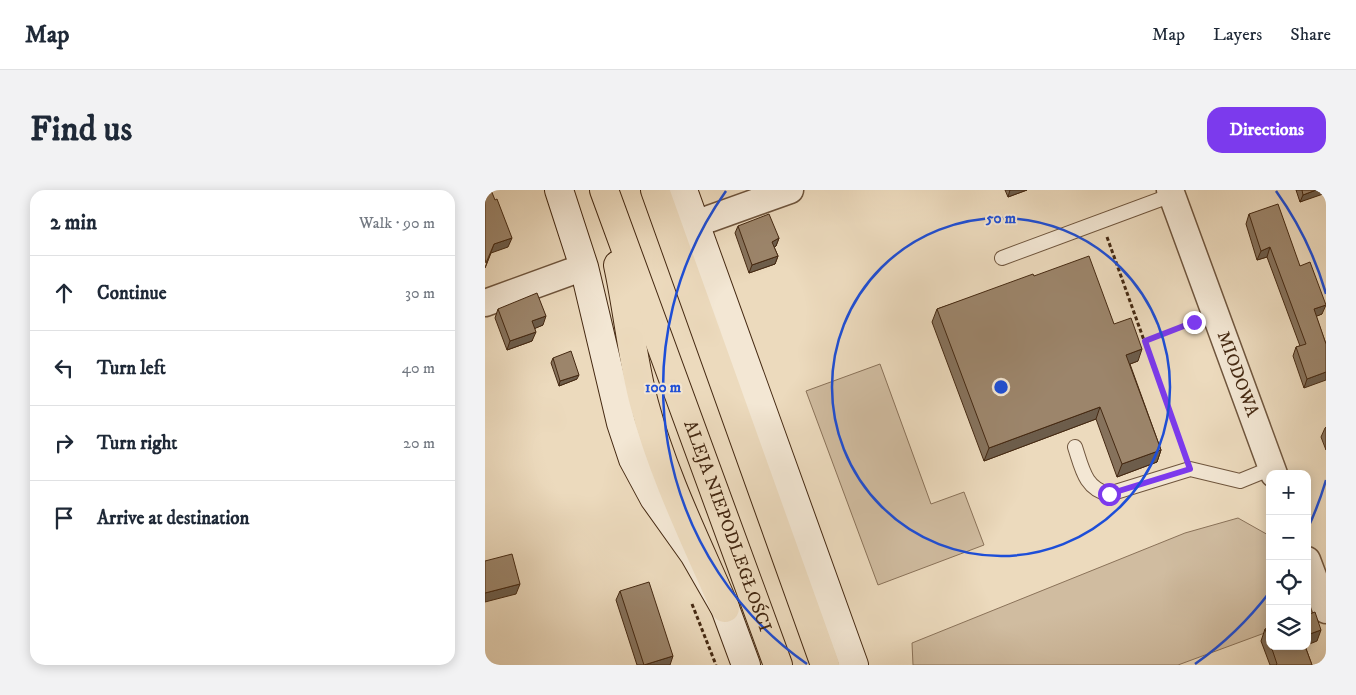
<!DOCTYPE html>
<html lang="en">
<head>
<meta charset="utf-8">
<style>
  :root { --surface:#fff; --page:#f2f2f3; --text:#1f2937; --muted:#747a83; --line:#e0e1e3; --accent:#7c3aed }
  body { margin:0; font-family:"IM FELL DW Pica",serif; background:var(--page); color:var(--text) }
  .controls { position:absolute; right:15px; bottom:15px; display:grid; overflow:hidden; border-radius:10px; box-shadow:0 2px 12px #0003 }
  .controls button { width:45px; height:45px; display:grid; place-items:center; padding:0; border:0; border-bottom:1px solid var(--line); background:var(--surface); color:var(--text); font:25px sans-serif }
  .stop { position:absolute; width:15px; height:15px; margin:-11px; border:4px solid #7c3aed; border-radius:50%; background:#fff }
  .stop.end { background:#7c3aed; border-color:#fff; box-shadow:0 1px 5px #0008 }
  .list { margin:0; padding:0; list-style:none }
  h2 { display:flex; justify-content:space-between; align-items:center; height:65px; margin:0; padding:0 20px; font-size:21px }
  h2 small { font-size:16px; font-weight:400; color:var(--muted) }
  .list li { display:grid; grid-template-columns:32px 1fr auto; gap:15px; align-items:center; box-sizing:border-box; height:75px; padding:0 20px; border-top:1px solid var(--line) }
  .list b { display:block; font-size:19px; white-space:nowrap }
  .list em { font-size:16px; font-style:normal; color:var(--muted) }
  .icon { flex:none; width:28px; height:28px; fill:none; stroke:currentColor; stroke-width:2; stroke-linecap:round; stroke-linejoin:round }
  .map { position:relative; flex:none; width:841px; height:475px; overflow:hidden; border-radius:15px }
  header { display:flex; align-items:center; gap:30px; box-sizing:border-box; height:70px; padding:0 25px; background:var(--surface); border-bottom:1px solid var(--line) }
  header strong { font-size:24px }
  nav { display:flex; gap:28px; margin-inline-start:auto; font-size:18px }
  .intro { display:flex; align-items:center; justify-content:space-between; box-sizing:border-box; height:120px; padding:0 30px }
  h1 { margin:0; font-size:35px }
  .button { padding:12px 22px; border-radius:15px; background:var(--accent); color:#fff; font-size:18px; font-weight:700 }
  main { display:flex; gap:30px; padding:0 30px }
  aside { flex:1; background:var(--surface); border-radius:15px; box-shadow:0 2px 12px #0003 }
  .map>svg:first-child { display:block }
  .green { fill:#d0bca0; stroke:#8a7259 }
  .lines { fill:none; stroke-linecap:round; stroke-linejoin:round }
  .lane-casing { stroke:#6f553d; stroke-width:16 }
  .street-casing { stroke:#6f553d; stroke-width:29 }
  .secondary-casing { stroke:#452912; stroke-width:30 }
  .primary-casing { stroke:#452912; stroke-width:30 }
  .path { stroke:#452912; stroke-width:3; stroke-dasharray:4 2.5; stroke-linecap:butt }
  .lane { stroke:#f3e7d4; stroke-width:14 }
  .street { stroke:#f3e7d4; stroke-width:26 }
  .secondary { stroke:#f3e7d4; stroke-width:28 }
  .primary { stroke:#ecdabd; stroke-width:28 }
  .wall { fill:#86725c; stroke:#452912 }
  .shaded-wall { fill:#6d5d4b; stroke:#452912 }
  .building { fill:#9c856b; stroke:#452912 }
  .route { stroke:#7c3aed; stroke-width:6 }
  .ring { fill:none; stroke:#1d4ed8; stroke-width:2.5 }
  .labels { text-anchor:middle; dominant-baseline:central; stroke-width:4; stroke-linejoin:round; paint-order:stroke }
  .street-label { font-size:18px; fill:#452912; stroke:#f3e7d4 }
  .centre { fill:#1d4ed8; stroke:#f3e7d4; stroke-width:2.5 }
  .ring-label { font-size:15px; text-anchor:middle; font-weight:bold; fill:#1d4ed8; stroke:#f3e7d4; stroke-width:4; stroke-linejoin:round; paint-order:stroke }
</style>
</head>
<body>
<header>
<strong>Map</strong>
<nav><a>Map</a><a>Layers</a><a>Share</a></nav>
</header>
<div class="intro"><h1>Find us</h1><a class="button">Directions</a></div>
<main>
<aside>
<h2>2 min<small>Walk · 90 m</small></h2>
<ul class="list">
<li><svg class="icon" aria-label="ahead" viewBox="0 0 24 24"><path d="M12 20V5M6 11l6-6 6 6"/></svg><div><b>Continue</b></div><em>30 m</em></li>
<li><svg class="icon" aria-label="left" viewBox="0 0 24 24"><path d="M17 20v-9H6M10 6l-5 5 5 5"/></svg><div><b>Turn left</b></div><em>40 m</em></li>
<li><svg class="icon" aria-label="right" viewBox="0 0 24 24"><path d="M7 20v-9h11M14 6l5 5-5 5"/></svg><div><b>Turn right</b></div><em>20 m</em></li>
<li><svg class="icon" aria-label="arrive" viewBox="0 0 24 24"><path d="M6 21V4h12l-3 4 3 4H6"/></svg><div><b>Arrive at destination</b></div></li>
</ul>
</aside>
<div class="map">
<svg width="841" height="475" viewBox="0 0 841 475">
  <rect width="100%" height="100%" fill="#ecdabd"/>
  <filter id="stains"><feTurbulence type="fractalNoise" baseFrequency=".004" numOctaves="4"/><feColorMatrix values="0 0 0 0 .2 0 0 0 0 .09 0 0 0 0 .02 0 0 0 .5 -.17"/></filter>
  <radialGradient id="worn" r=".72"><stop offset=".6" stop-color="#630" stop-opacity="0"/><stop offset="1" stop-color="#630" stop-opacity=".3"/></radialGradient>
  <g class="green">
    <polygon points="395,174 446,314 479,302 499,355 393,395 321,201"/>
    <polygon points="753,328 785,346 785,441 693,475 428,475 427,453 700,343"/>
  </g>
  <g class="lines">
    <defs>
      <g id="lane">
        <polyline points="517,68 687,5"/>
        <path d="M590,257C597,278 600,299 624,304L705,279L755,291L787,278"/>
      </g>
      <g id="street">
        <path id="s1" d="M685,0L789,284"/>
        <polyline points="210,34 305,0"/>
        <polyline points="0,113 99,77"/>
        <polyline points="822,370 841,420"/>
      </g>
      <g id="secondary">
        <polyline points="74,0 99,77 136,233 148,269 169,308 209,364 240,418 261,475"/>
        <polyline points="198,0 369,475"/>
      </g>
      <g id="primary">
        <path id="s2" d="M119,0L293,475"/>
        <polyline points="170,0 340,475"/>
        <path d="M133,75C143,121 147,168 159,213C178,285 211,351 240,418"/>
      </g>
    </defs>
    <use href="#lane" class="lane-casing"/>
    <use href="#street" class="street-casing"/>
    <use href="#secondary" class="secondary-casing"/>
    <use href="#primary" class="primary-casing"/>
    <g class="path">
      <polyline points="622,47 699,262"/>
      <polyline points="660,151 708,133"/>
      <polyline points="207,414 231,475"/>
    </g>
    <use href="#lane" class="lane"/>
    <use href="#street" class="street"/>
    <use href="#secondary" class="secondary"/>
    <use href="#primary" class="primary"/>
  </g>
  <g class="wall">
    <polygon points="520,0 542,0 523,7"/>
    <polygon points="811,0 841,0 815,12"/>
    <polygon points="764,24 815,76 837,124 831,126 841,154 819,198 808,166 811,157 815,156 782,67 772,70 761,34"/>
    <polygon points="253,36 294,48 291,56 289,57 293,66 290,74 264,83 250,43"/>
    <polygon points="549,86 653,171 645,174 676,260 672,272 632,287 611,229 499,271 447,132 452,119"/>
    <polygon points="13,119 58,135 50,138 47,151 22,160 10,128"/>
    <polygon points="68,168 92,189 74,196 66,173"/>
    <polygon points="841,237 841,260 836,247 840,238"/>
    <polygon points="135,401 185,475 152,475 131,410"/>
    <polygon points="785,438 785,456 820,456 827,475 785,475 776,451 780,439"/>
  </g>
  <g class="shaded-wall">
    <polygon points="525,0 542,0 523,7"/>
    <polygon points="831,0 841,0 841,3 815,12 818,5"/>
    <polygon points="27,48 23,57 6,63 0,78 9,54"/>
    <polygon points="294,48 291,56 285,60 287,52"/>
    <polygon points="785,57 782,67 772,70 776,61"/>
    <polygon points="293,66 290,74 264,83 267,75"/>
    <polygon points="841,115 837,124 825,129 829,119"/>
    <polygon points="61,126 58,135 44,141 47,131"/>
    <polygon points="51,142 47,151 22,160 25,151"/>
    <polygon points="657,159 653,171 637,177 641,165"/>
    <polygon points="841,182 841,190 819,198 822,189"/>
    <polygon points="94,185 92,189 74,196 75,191"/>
    <polygon points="615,217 611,229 499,271 504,258"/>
    <polygon points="676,260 672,272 632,287 637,274"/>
    <polygon points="35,394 31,404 0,412 0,403"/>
    <polygon points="836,440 832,451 822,455 822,445"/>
    <polygon points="188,466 185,475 159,475"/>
  </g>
  <g class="building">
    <polygon points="0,0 6,0 10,10 12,9 27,48 9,54 1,73 0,69"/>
    <polygon points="817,0 831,0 818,5"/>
    <polygon points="793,14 815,76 825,72 841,115 829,119 841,154 841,182 822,189 811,157 821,154 785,57 776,61 764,24"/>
    <polygon points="284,24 294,48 287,52 293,66 267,75 253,36"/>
    <polygon points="604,66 629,134 646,128 657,159 641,165 676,260 637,274 615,217 504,258 452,119 548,84 549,86"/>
    <polygon points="52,103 61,126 47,131 51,142 25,151 13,119"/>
    <polygon points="86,161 94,185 75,191 68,168"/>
    <polygon points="27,364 35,394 0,403 0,371"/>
    <polygon points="164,392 188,466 159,475 135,401"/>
    <polygon points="830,422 836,440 822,445 822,425"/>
    <polygon points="785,438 785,452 780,439"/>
    <polygon points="786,456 820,456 827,475 791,475 792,474"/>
  </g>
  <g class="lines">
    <polyline class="route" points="624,304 705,279 660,151 709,132"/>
  </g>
  <g class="ring">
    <circle cx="516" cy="197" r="169"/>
    <path d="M841 290A338 338 0 0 1 822 340M784 403A338 338 0 0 1 710 474M322 474A338 338 0 0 1 241 1M791 1A338 338 0 0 1 841 104"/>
  </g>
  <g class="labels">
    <g class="street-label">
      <text stroke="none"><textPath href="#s1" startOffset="196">MIODOWA</textPath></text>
      <text stroke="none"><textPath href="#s2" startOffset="358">ALEJA NIEPODLEGŁOŚCI</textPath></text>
    </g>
  </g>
  <circle cx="516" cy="197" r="8" class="centre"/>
  <g class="ring-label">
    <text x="516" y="33">50 m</text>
    <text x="178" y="202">100 m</text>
  </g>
  <rect width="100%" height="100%" filter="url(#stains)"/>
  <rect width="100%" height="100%" fill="url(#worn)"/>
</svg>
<div class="controls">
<button>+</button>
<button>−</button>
<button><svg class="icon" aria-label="locate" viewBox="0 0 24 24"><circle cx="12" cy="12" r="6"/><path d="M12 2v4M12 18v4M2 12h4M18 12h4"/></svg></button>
<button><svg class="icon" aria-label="layers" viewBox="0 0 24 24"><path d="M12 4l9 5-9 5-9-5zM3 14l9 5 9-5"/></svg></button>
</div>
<div class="stop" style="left:624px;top:304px"></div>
<div class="stop end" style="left:709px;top:132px"></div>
</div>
</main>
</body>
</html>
